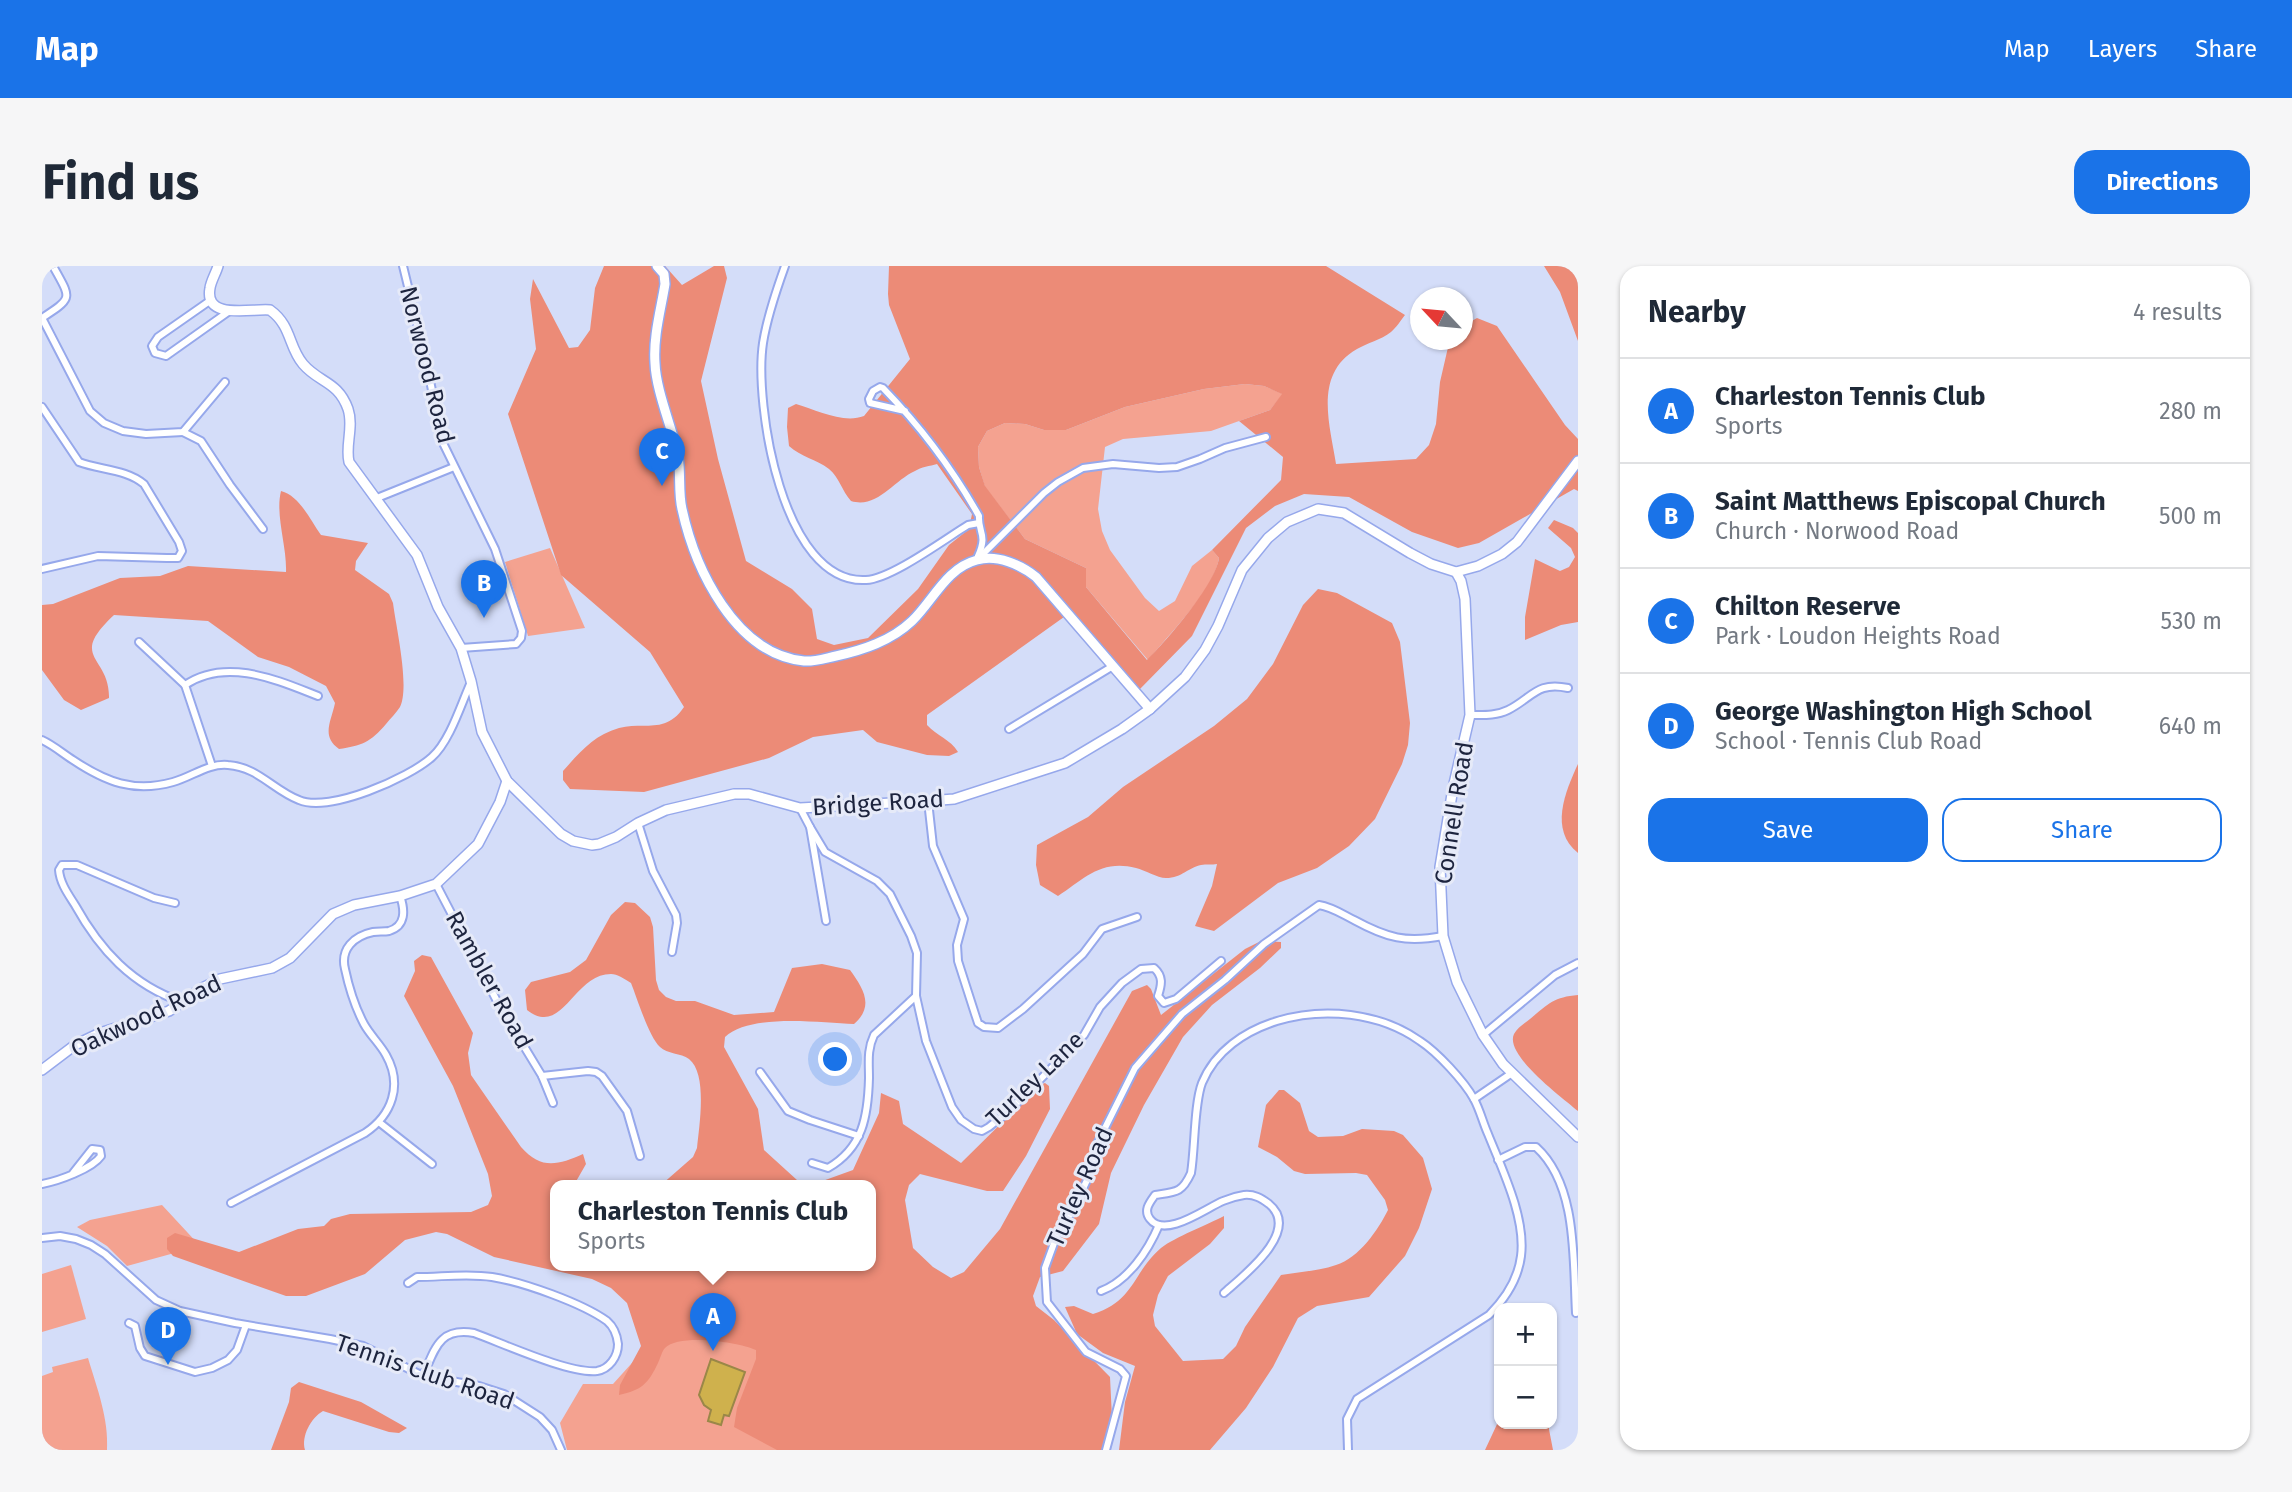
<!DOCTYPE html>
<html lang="en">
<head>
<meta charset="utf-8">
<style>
  :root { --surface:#fff; --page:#f6f6f7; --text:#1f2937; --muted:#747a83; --line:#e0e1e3; --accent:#1a73e8 }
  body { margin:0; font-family:"Fira Sans",sans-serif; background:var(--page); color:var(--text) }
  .controls { position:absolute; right:21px; bottom:21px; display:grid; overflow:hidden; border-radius:14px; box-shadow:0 2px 5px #0004 }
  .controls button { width:63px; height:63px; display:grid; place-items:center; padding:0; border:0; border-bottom:2px solid var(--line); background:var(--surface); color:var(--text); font:35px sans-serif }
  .compass { position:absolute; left:1368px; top:21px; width:63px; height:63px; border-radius:50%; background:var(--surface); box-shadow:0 2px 5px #0004; rotate:296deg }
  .you { position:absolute; left:794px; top:794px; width:24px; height:24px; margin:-18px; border:5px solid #fff; border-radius:50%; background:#1a73e8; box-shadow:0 0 0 10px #1a73e833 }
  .badge { display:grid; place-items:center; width:46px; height:46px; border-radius:50%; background:var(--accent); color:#fff; font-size:23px; font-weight:700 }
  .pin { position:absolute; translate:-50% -58px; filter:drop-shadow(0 2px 4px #0008) }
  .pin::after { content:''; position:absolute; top:37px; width:24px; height:21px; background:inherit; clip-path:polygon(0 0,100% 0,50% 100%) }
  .popup { position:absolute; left:508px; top:914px; width:326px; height:91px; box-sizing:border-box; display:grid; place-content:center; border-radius:14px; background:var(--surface); filter:drop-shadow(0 2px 5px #0005); font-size:23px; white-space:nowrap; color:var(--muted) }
  .popup b { font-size:26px; color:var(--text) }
  .popup::after { content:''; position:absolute; left:50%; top:100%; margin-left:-14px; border:14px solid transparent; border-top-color:var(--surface) }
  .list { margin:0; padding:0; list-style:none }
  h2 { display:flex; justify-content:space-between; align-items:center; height:91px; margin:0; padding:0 28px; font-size:30px }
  h2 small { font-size:23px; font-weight:400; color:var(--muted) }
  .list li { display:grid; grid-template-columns:46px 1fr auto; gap:21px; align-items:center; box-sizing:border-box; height:105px; padding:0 28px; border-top:2px solid var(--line) }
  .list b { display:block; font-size:26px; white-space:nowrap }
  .list p { margin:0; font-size:23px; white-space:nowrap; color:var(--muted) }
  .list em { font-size:23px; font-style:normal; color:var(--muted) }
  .actions { display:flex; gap:14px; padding:21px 28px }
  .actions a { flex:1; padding:16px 0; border:2px solid var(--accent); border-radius:21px; text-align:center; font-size:24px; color:var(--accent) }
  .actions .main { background:var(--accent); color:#fff }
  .map { position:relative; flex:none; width:1536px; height:1184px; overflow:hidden; border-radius:21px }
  header { display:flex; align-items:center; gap:42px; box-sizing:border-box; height:98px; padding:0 35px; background:var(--accent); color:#fff }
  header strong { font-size:33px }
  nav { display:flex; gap:38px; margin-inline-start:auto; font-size:24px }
  .intro { display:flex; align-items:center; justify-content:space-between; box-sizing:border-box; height:168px; padding:0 42px }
  h1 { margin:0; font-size:49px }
  .button { padding:18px 32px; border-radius:21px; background:var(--accent); color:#fff; font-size:24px; font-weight:700 }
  main { display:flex; gap:42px; padding:0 42px }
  aside { flex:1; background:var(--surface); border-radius:21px; box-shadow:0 2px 5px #0004 }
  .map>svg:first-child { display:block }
  .green { fill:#f4a290 }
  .forest { fill:#ec8b77; fill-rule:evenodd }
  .water { fill:#cfb14d; stroke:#9a8748; stroke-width:2 }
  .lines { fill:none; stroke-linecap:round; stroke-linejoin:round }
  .street-casing { stroke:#96a8eb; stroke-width:10 }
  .secondary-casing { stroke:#96a8eb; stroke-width:12 }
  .street { stroke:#fff; stroke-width:6 }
  .secondary { stroke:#fff; stroke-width:9 }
  .labels { text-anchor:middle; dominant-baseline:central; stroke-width:6; stroke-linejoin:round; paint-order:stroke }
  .street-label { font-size:24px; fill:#1d243e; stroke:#e6eaf8 }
</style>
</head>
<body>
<header>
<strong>Map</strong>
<nav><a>Map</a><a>Layers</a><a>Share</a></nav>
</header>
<div class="intro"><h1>Find us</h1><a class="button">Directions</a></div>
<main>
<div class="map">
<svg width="1536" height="1184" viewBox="0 0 1536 1184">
  <rect width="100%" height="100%" fill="#d4ddf9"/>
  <g class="green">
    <path d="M1203,118L1222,120L1241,128L1228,144L1169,165L1081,173L1063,181L1056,243L1060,265L1068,284L1103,332L1117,345L1133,335L1150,300L1170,284L1177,292C1172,324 1127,368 1106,394L1044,321V302L983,273L943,221L937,201L936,181L945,165L963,157L983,158L1002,164H1024L1083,141L1162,123Z"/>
    <polygon points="508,282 543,362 486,370 463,296"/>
    <polygon points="120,939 158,980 85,1000 65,980 35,961 48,954"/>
    <polygon points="29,999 44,1053 0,1066 0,1008"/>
    <polygon points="635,1047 752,1053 820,1184 525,1184 518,1157 541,1118 571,1118"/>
    <path d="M46,1092C55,1122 67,1153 65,1184H0V1110L11,1106L10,1101Z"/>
  </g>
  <g class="forest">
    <path d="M562,0H623L640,19L672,0H682L685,12L659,115L676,193L704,295L750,323L770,343L775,373L792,379L826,372L876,323L907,279L927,263L930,248L895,198C888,200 879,201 873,205C851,215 835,243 809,235C800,225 797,211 787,203C774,193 759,191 747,180L745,161L746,142L754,138C775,144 801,158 822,150L868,93L847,39L846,28L847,0H1284L1363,49C1359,54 1354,62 1349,66C1339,74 1325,77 1315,83C1271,108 1288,159 1294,198L1374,193L1387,179L1394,158L1398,116L1407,77L1409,74H1420L1421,60L1435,52L1455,60L1523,159L1536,173V225L1532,223L1437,277L1416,282L1370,266L1307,231L1262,228L1233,240L1204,262L1150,370L1097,424L1029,346L885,449V459C895,470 908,473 916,486L907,490L885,489L835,476L821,464L771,471L727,492L602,526L528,523L521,514V505C538,486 552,469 577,462C603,455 623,469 642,441L608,386L519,309L466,148L494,83L488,33L491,13L527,82L536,81L548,64L553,22ZM1203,118L1222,120L1240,128L1228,144L1197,155L1241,191L1239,214L1170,284L1177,292C1173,319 1125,374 1105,394L1044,321V302L983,273L943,220L937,201L936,181L945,165L963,157L983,158L1002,164H1024L1083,141L1162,123Z"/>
    <polygon points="1502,0 1536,0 1536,75 1518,26"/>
    <path d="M239,225C258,230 268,254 279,269L326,277L314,295L313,304L347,328L351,337C354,361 368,421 358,441C354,447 348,453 344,458C329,476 319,480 297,483C279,470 289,456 293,437L284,420L247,401L216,391L166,355L72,349C25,393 68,389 67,432L39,444L22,434L0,404V339L11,338L78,312L118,310L146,300L244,306C245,280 233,249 239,225Z"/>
    <polygon points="1512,254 1531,262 1536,267 1536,356 1519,359 1483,374 1483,351 1493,293 1518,305 1527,301 1533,291 1529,282 1506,262"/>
    <path d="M1276,323L1295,327L1350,357L1358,376L1368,457L1366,479L1360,498L1333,553L1307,580L1275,602L1236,617L1172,665L1153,660L1170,620L1175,598C1170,599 1164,598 1159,599C1147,601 1140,612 1124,612C1115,612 1103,604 1094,602C1059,593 1042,613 1016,630L998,619L994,599L995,579L1046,551L1081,521L1172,460L1205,433L1231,398L1261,339Z"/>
    <path d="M1536,498V587C1507,564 1523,526 1536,498Z"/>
    <path d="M583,636L593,637L608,651L611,661L614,714L617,724L624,731L634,735H653L692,749L732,746L750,702L780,698L808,704C821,722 833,740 812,758C778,757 709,747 683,771L682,781L716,843L722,884L755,914L775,917L811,904L837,847L839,827L857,835L861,858L919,897L998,819L1003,817L1007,820L1008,843L984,890L961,925H945L878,908L867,919L863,934L871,982L891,1001L909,1012L922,1006L958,963L1090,725L1105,719L1109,723L1119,749L1203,683L1219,675L1239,676V682L1218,702L1170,739L1141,771L1102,839L1069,907L1057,958L1021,1005L998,1011L991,1030L994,1040L1012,1054L1068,1111L1070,1152L1062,1184H735L692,1161L695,1142L714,1093V1084C697,1076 637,1067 623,1082C620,1085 618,1093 616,1097C606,1118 600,1124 577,1129L578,1119L599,1080L585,1037L569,1022L550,1013L452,991L405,968L394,966L363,974L323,1008L264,1030H244L131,990L125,983V972L133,967L197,986L256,963L282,960L289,953L308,948L429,946L446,939L450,930L446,908L411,820L362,730L373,705L372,695L380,689L389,691L431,767L426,787L429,809L479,881C499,904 516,899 541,888L544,898L532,919H514V999H828V919H619L651,891L655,882C657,861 666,808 647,793C639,787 625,788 618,781C607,771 595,732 589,717C583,713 575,708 569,708C531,708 521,772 485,744L483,724L489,716L528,706L544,694L569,649Z"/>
    <path d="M1536,729V845C1521,832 1462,789 1472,768C1475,762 1483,757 1488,753C1506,738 1512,731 1536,729Z"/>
    <path d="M1237,824H1242L1258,837L1267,865L1276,871L1301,870L1320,863L1352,865L1361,869L1381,892L1390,923L1377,962L1363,990L1327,1031L1275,1040L1256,1052L1231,1101L1204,1142L1168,1184H1077L1083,1136L1093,1100L1061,1087L1035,1068L1023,1041L1032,1040L1051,1048C1093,1035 1090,1007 1119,982C1133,971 1165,959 1182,950V962L1168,978L1126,1010L1116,1029L1111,1049L1113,1060L1141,1095L1181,1093L1194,1080L1203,1061L1239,1009C1257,1006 1277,1005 1294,999C1317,992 1336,964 1346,944L1343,934L1325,909L1314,907L1263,908L1252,905L1235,891L1216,881L1224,839Z"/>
    <path d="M257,1116L319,1136L365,1162L357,1167L347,1166L281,1145C269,1152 259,1170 263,1184H229L247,1136L249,1122Z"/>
    <polygon points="1457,1154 1457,1158 1506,1158 1511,1184 1443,1184"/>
  </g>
  <polygon class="water" points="669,1093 703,1106 687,1150 682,1149 679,1159 666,1155 669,1144 662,1139 657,1129"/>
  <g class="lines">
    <defs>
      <g id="street">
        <path d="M11,0C29,33 32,31 0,52L48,145L62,157L81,165L104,168L141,166L183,116"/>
        <polyline points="361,0 382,86 401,177 453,283 480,365 479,372 474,378 419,382"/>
        <path d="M743,0C734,25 725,51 721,77C712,137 740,319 824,314C849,313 903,273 926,259L937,257"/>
        <polyline points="169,34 116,71 110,80 113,87 124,90 186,46"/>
        <path d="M0,141L37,196C58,204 84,203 102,218L137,276L140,285L136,292H125L56,290L0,303"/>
        <path d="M863,145L828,137L827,133L831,125L838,121L841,122C879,161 910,202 937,250C936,267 946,268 936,290"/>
        <polyline points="141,166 159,175 188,219 221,263"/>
        <polyline points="335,232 412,201"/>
        <polyline points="936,293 1002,227 1016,216 1041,202 1071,198 1117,202 1135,201 1158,193 1183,182 1224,171"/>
        <polyline points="97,376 143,419 170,500"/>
        <path d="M143,419C184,391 235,414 276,430"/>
        <path d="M1428,449C1441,449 1454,450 1466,444C1490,432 1495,415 1526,422"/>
        <polyline points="967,463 1071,400"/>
        <path d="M0,474C11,479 20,487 31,494C64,516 92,527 131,516C150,511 166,497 186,499C216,501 231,524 257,534C287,547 367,512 390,491C408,475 419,438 429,416"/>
        <polyline points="886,535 891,580 922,653 915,679 916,695 933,748 936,757 942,761 956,762 981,743 1041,688 1060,663 1095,651"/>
        <polyline points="758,542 768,561 784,655"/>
        <polyline points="596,557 611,605 634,649 635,657 630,686"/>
        <path d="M768,561L783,586L835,615L848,628L869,670L875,687L874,730L884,775L910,841L919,854L932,863L940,865L947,861L967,845L1042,769L1058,741L1080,717L1099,703L1112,702C1121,710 1120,718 1116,730L1122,737L1134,733L1179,695"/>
        <polyline points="394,618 457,739 500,810 511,837"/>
        <path d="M133,637L112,632L35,599H20L17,604C18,617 26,628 33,639C58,684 90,719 140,736"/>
        <polyline points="1441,769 1513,709 1536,697"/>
        <polyline points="718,806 746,845 768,854 817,870"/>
        <polyline points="500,810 546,805 554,806 560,810 585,845 598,890"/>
        <polyline points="1432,833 1470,807"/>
        <polyline points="338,857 390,898"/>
        <path d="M1456,894L1483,881H1494C1536,919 1531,995 1534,1047"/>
        <path d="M770,897L786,902C821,882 826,850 827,812C827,796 825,784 832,769L874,730"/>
        <path d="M0,918C16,915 50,903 59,890L58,884L50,883L31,907"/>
        <path d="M189,937L323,867C350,849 361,819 344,789C338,778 328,769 322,758C313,741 307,722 303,703C298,683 312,670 331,666C336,665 342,666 347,665C364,660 363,644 358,630"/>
        <polyline points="0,972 18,970 34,973 49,979 63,988 114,1034 138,1045 193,1057 288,1073 321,1080 381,1110 437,1120 462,1128 498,1151 510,1164 519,1184"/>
        <path d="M366,1017L375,1011C399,1011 426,1007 450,1011C481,1016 540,1037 565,1055C572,1061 575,1069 576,1078C576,1091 567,1103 555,1105C527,1108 460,1077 432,1067C397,1061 393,1083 381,1110"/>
        <path d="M1059,1025C1086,1015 1106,985 1117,959"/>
        <path d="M1182,1027C1201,1010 1260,965 1227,938C1219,932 1212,928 1202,929C1195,930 1188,932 1181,935C1164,942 1123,973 1108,953C1101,944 1108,936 1113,929C1134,926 1140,927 1149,907C1153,883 1152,838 1160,817C1173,785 1203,765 1235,755C1281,741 1337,746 1378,775C1395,786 1422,815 1432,833C1438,844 1441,857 1446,868C1460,903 1484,952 1479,990C1476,1014 1464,1032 1447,1049L1315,1133L1305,1153L1306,1184"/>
        <polyline points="87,1057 93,1060 98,1082 103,1090 153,1106 170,1102 186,1094 195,1084 204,1059"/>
        <path d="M1064,1184L1084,1110L1078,1103L1044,1086L1005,1036L1003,1002L1015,969L1032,942L1046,912L1056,876L1093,802L1140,748L1183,714L1222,678L1277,639C1290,641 1300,648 1312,654C1345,672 1364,677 1401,670"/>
      </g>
      <g id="secondary">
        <path d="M176,0C174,7 169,15 168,22C162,55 210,42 228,44C250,60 246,80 261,98C277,117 296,115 306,143C312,161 303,179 307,196L375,289L396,341L419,382L429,415L440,466L465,515L519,568L531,575L550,579L557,578L574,571L596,557L624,544L692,528H707L758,542L886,535L912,533L1023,497L1080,463L1108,443L1143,411L1163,384L1176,360L1200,304L1226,272L1245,256L1276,243L1302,247L1368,287L1389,298L1414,306L1436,300L1460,288L1475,276L1536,195"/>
        <path d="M615,0L622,8L623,18C619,43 611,71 613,97C614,125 630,161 636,190C639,207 636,226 640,243C653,303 693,388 762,395C772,396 784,392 794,390C821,384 849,375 870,355C891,335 904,302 935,294C955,288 979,299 994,311L1108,443"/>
        <polyline points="1414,306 1419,315 1423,333 1428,449 1411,522 1398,601 1401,670 1415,716 1441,769 1461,798 1536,871"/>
        <polyline points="0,804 33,779 58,767 127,745 160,722 178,713 230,702 248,692 291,648 312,639 358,630 394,618 436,578 458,536 465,515"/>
      </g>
    </defs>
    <use href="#street" class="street-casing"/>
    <use href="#secondary" class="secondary-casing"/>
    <use href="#street" class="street"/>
    <use href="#secondary" class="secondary"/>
  </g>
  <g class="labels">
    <g class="street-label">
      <text transform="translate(385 99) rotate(76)">Norwood Road</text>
      <text transform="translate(836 537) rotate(-4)">Bridge Road</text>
      <text transform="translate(1412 547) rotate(-81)">Connell Road</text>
      <text transform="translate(447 714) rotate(61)">Rambler Road</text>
      <text transform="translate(104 750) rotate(-25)">Oakwood Road</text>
      <text transform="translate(993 813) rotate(-44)">Turley Lane</text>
      <text transform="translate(1038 921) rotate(-66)">Turley Road</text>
      <text transform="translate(383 1106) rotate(19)">Tennis Club Road</text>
    </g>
  </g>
</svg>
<div class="controls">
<button>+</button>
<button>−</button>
</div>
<svg class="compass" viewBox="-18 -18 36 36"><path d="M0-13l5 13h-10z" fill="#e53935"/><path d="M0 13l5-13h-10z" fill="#747a83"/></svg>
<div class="you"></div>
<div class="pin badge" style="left:671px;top:1085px">A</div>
<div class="popup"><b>Charleston Tennis Club</b>Sports</div>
<div class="pin badge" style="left:442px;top:352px">B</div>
<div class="pin badge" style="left:620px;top:220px">C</div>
<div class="pin badge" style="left:126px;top:1099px">D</div>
</div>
<aside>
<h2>Nearby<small>4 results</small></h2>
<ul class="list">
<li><span class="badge">A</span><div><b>Charleston Tennis Club</b><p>Sports</p></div><em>280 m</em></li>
<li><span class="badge">B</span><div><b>Saint Matthews Episcopal Church</b><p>Church · Norwood Road</p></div><em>500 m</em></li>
<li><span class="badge">C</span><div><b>Chilton Reserve</b><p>Park · Loudon Heights Road</p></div><em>530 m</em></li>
<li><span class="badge">D</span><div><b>George Washington High School</b><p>School · Tennis Club Road</p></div><em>640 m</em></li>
</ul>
<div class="actions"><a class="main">Save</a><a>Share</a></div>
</aside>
</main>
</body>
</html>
